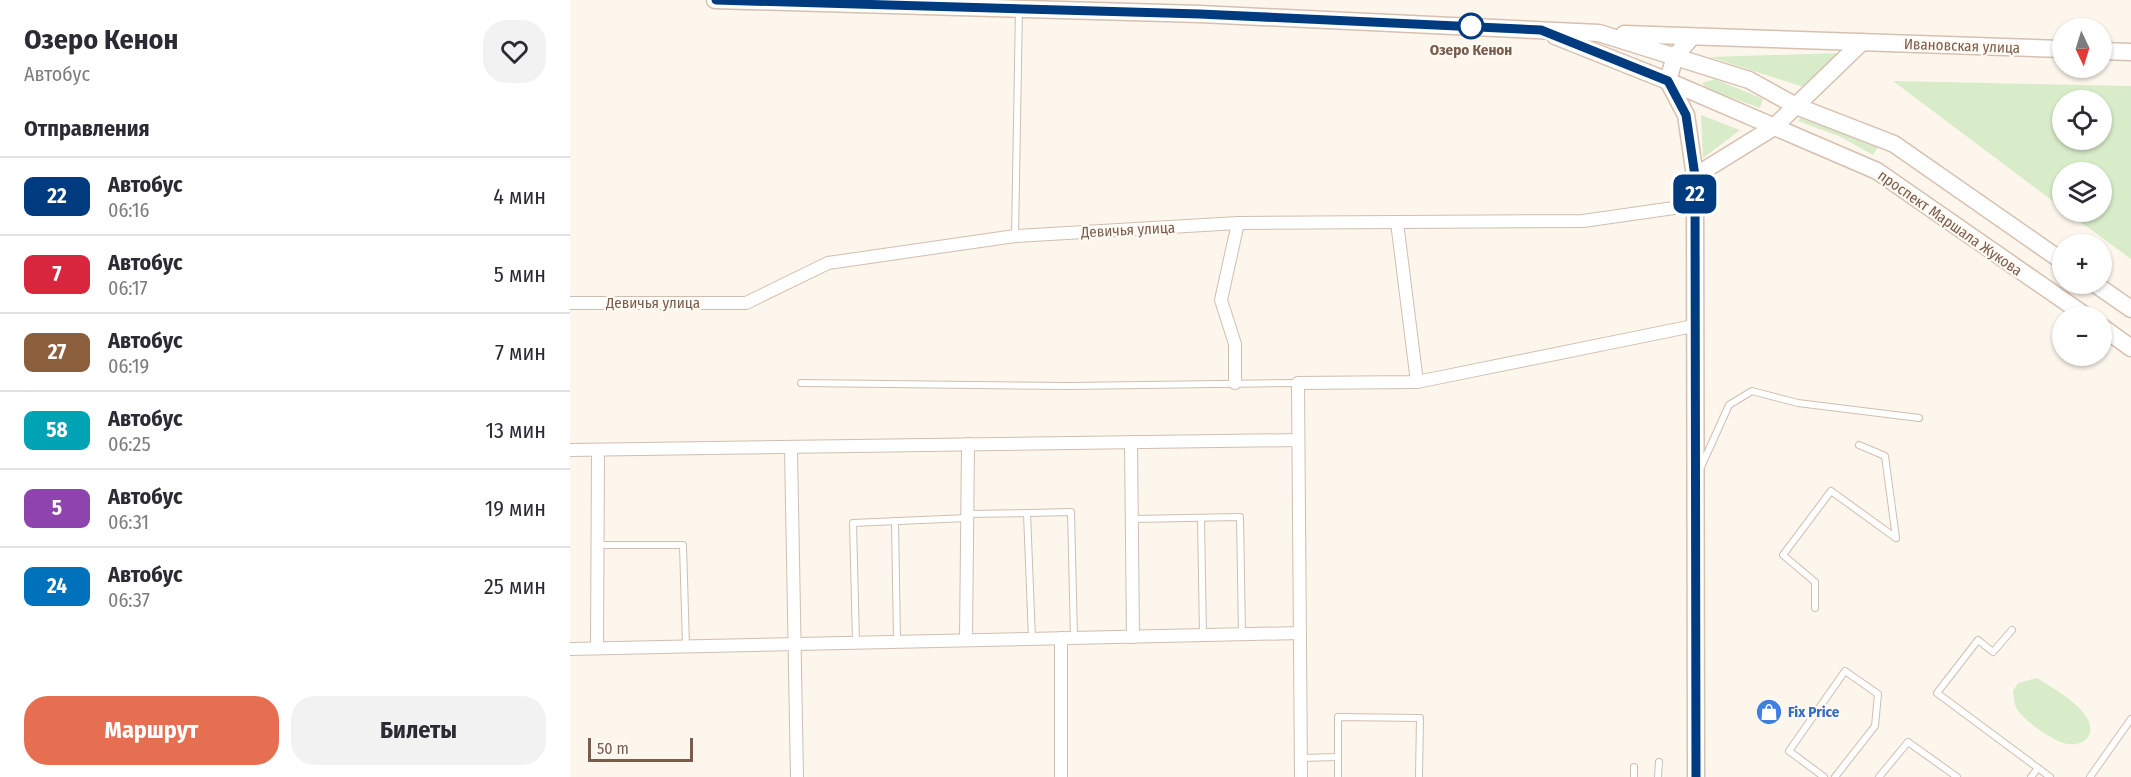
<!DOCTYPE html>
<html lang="ru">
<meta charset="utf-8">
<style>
:root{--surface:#fff;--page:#f2f2f3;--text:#2b2b33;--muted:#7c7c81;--line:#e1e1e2;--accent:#e76f51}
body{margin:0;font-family:"Fira Sans Condensed",sans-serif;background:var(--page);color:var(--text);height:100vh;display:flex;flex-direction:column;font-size:22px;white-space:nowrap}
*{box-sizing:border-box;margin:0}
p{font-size:20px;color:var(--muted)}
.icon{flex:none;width:33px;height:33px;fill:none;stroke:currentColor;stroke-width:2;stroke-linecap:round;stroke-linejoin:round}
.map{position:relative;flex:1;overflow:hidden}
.side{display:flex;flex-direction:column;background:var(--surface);width:570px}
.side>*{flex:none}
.badge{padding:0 12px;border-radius:9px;font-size:21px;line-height:39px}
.needle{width:39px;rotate:176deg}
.controls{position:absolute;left:1482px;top:18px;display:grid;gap:12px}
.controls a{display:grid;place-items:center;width:60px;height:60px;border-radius:50%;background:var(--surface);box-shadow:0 2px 4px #0004;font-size:30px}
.scale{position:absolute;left:18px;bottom:15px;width:105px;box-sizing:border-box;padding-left:6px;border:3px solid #7a5c4d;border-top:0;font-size:16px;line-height:21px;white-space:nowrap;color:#7a5c4d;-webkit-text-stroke:4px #fffaf3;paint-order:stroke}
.map>.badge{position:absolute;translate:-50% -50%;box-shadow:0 0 0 3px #fff}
h2{padding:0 24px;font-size:22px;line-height:54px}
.round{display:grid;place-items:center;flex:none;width:63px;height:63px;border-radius:24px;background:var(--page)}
.head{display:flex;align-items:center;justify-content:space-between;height:102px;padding:0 24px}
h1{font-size:28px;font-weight:700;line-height:45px}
.button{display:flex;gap:12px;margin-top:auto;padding:12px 24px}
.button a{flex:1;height:69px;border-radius:24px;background:var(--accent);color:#fff;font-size:24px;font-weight:700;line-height:69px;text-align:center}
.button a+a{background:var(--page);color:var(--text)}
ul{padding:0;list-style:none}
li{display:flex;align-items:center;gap:18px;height:78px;padding:0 24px;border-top:2px solid var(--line)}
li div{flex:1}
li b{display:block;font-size:22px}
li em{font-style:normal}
li .badge{min-width:66px;font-weight:700;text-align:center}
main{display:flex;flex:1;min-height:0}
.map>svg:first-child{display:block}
.grass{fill:#d8ecc9;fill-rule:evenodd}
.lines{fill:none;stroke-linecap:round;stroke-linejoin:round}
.lane-casing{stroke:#d1beb0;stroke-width:8}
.street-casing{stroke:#d1beb0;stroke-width:14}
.secondary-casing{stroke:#d6c0b0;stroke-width:19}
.lane{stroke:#fff;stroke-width:6}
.street{stroke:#fff;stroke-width:12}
.secondary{stroke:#fff;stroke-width:16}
.line-casing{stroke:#fff;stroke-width:14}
.line{stroke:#003b80;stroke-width:9}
.stop-dot{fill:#fff;stroke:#003b80;stroke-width:3}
.labels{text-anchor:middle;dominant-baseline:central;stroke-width:4.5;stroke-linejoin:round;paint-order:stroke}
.street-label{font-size:15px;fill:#7a5c4d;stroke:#fffaf3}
.stop-label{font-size:15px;font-weight:bold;fill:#7a5c4d;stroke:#fffaf3}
.shop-label{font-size:15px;font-weight:bold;fill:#366cbe;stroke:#fffaf3;text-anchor:start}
</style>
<main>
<section class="side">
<div class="head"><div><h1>Озеро Кенон</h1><p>Автобус</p></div><a class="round"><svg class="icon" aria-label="heart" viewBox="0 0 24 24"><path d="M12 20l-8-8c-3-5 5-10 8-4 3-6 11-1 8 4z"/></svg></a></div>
<h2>Отправления</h2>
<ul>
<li><span class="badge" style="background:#003b80;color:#fff">22</span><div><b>Автобус</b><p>06:16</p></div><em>4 мин</em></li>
<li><span class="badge" style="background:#d7263d;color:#fff">7</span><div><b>Автобус</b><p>06:17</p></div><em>5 мин</em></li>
<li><span class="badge" style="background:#8b5e3c;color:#fff">27</span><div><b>Автобус</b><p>06:19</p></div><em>7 мин</em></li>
<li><span class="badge" style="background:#00a3b4;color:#fff">58</span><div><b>Автобус</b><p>06:25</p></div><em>13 мин</em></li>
<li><span class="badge" style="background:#8e44ad;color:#fff">5</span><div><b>Автобус</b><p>06:31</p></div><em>19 мин</em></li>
<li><span class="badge" style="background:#0072bc;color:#fff">24</span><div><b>Автобус</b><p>06:37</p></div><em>25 мин</em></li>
</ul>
<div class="button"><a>Маршрут</a><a>Билеты</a></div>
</section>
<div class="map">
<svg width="1561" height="777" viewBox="0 0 1561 777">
<rect width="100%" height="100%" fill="#fdf6ec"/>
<!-- grass -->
<g class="grass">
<path d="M 1269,53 L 1243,90 L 1140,57 Z"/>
<path d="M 1145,79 L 1193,99 L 1190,108 L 1137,89 L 1132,83 Z"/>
<path d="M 1323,81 L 1561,86 L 1561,259 L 1497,212 L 1532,212 L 1532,172 L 1492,172 L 1492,208 ZM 1532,100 L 1532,140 L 1492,140 L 1492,100 Z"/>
<path d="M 1234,114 L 1273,129 L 1308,147 L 1303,155 L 1271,137 L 1228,121 Z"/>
<path d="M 1131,115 L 1170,130 L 1133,158 Z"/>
<path d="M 1467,678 C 1482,688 1532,714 1518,737 C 1513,744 1504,745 1497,744 C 1485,742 1453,720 1447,709 C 1444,704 1444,697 1443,691 L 1448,683 Z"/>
</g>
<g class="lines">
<!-- lane casing -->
<g class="lane-casing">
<g id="lane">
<path d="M 445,236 L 449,9"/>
<path d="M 231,383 L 499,386 L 728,383"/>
<path d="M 1289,445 L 1315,456 L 1326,538"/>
<path d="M 1131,467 L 1159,405 L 1182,391 L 1228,403 L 1349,418"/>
<path d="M 457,513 L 501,512 L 504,638"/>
<path d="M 398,514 L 457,513 L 462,639"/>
<path d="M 631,518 L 633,635"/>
<path d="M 563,519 L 670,517 L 672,634"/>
<path d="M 325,521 L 327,641"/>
<path d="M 28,545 L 113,545 L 116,646"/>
<path d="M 1245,608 L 1245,582 L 1213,555 L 1261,491 L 1326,538"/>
<path d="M 1442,630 L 1423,652 L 1408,640 L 1367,693 L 1480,777"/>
<path d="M 286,642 L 283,523 L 397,518"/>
<path d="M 731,758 L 768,757"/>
<path d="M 768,777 L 768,717 L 850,718 L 849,777"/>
<path d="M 1064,777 L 1064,767"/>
<path d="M 1088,777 L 1089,762"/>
<path d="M 1254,777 L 1219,751 L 1275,671 L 1308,694 L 1305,726 L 1265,777"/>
<path d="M 1309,777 L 1338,742 L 1387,777"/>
<path d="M 1461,777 L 1468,768"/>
<path d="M 1520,777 L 1561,719"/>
</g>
</g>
<!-- street casing -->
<g class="street-casing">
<g id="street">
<path d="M 827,222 L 847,382"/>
<path d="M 0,303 L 176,303 L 258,263 L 445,236 L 668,223 L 1013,221 L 1125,205"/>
<path d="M 665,383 L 665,344 L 651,300 L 668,223"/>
<path d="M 561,442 L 563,637"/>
<path d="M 221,449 L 227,777"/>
<path d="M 0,450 L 728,440"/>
<path d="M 491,638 L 491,777"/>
<path d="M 396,640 L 398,444"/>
<path d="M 27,648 L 28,450"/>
<path d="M 0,649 L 730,633"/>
<path d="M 731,777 L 728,383 L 847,382 L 1123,326"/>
</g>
</g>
<!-- secondary casing -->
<g class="secondary-casing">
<g id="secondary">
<path d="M 145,0 L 630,14 L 1029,33 L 1179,80 L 1226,106 L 1324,144 L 1492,261"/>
<path d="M 1054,34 L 1492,49"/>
<path d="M 985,36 L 1098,81 L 1307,171 L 1516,316"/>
<path d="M 1122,37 L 1105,56 L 1098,81 L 1116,115 L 1125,176 L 1126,777"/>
<path d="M 1532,51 L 1561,52"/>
<path d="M 1125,176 L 1204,127 L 1292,42"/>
<path d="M 1525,284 L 1561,309"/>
<path d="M 1532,327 L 1561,348"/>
</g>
</g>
<!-- lane -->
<use href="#lane" class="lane"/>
<!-- street -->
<use href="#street" class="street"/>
<!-- secondary -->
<use href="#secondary" class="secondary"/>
</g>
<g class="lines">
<!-- line casing -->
<g class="line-casing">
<path id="line" d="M 146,0 L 630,14 L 971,30 L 1098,81 L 1116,115 L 1125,176 L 1126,777"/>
</g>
<!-- line -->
<use href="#line" class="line"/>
</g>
<!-- icons -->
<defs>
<g id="shop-disc" transform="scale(1.35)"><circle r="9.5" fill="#3f7fe0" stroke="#fffaf3"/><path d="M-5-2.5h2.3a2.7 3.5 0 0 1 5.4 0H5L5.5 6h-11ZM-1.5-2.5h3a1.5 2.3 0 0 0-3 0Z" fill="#fff"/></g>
</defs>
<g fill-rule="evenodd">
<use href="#shop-disc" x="1199" y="712"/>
</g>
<!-- markers -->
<circle class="stop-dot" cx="901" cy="26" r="12"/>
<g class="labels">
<!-- street labels -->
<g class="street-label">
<text transform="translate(1392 46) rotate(2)">Ивановская улица</text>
<text transform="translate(1380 223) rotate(35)">проспект Маршала Жукова</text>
<text transform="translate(558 230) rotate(-3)">Девичья улица</text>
<text x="83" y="303">Девичья улица</text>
</g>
<!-- stop labels -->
<g class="stop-label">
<text x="901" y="50">Озеро Кенон</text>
</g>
<!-- shop labels -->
<g class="shop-label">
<text x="1218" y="712">Fix Price</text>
</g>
</g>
</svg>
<div class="controls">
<a><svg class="needle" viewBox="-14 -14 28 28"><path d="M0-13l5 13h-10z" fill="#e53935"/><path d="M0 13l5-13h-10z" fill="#7c7c81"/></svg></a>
<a><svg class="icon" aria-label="locate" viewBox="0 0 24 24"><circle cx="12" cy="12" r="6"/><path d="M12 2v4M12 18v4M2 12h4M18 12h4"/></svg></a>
<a><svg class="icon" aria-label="layers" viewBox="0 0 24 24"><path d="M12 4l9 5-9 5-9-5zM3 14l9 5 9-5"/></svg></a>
<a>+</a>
<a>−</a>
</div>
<div class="scale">50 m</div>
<b class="badge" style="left:1125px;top:194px;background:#003b80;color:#fff">22</b>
</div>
</main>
